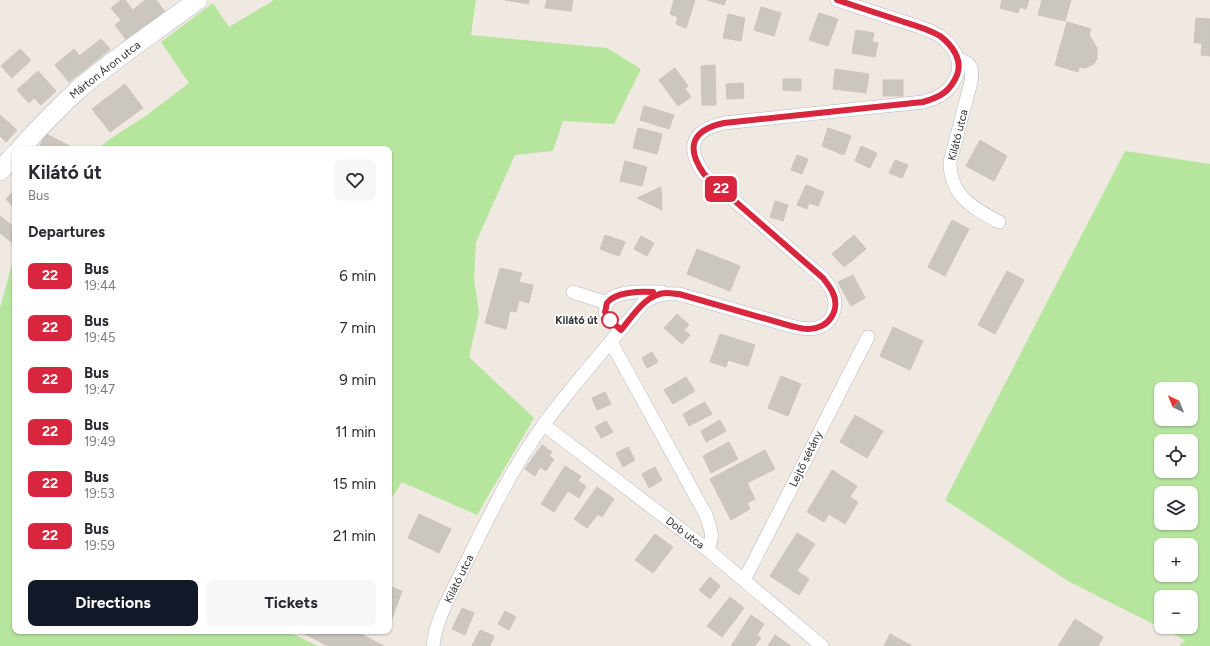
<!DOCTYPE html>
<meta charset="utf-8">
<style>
:root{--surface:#fff;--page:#f7f7f7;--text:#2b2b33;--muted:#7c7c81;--accent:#111827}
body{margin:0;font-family:Figtree,sans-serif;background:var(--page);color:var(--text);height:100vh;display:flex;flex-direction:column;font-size:15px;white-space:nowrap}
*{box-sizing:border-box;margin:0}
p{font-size:13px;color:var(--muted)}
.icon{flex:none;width:22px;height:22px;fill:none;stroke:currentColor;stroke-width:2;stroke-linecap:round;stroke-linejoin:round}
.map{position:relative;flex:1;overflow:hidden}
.side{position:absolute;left:12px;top:146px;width:380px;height:488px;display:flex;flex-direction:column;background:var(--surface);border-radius:8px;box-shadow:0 1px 3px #0004}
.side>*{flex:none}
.badge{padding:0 8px;border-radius:6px;font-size:14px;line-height:26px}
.needle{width:26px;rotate:317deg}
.buttons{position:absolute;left:1154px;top:382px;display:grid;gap:8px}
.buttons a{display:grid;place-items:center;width:44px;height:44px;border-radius:8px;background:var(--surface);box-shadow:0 1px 3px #0004;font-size:20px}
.map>.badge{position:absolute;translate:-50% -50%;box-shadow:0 0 0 2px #fff}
h2{padding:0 16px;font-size:15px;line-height:36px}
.round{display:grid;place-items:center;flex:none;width:42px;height:42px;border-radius:8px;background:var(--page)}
.headline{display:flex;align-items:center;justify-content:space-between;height:68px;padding:0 16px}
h1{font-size:19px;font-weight:700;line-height:30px}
.primary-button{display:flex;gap:8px;margin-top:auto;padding:8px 16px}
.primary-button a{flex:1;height:46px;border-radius:8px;background:var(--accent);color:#fff;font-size:16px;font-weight:700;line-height:46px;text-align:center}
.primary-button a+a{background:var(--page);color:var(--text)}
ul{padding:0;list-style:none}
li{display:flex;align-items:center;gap:12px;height:52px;padding:0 16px}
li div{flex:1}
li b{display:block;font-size:15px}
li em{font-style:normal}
li .badge{min-width:44px;font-weight:700;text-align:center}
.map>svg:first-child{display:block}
.green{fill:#b6e59e;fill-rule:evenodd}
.building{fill:#cbc7bf;stroke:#cbc5ba}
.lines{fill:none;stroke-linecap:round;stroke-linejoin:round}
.street-casing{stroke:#b4b7c1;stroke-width:14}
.secondary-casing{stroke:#b4b7c1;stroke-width:20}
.street{stroke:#fff;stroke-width:13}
.secondary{stroke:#fff;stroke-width:19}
.line-casing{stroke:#fff;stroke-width:9}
.line{stroke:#d7263d;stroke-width:6}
.stop-dot{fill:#fff;stroke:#d7263d;stroke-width:2}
.labels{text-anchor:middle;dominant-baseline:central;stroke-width:3;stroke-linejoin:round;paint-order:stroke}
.street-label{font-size:11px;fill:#2e2e2e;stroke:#fff}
.stop-label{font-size:11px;font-weight:bold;fill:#2e2e2e;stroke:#fff;text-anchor:end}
</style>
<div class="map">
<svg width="1210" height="646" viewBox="0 0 1210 646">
<rect width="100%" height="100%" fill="#efe9e1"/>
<!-- green -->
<g class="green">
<path d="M 274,0 L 476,0 L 471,35 L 607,48 L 641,69 L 614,124 L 563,121 L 553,151 L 515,155 L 476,242 L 474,279 L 479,313 L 469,357 L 534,418 L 477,515 L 402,482 L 389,502 L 389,149 L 98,149 L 110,139 L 147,115 L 189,83 L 161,42 L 213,3 L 229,27 Z"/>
<path d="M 1125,151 L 1210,164 L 1210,646 L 1179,646 L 1185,640 L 1068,581 L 945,500 ZM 1161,389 L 1191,389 L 1191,419 L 1161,419 ZM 1161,441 L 1191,441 L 1191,471 L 1161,471 ZM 1161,493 L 1191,493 L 1191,523 L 1161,523 ZM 1161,545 L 1191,545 L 1191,575 L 1161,575 ZM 1161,597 L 1191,597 L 1191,627 L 1161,627 Z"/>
<path d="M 15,253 L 15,631 L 286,631 L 318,646 L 0,646 L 0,308 Z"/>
</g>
<!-- building -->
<g class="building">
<path d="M 121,0 L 125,0 L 146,27 L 127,41 L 115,25 L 121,20 L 111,8 Z"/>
<path d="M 145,0 L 156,0 L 165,12 L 146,27 L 133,10 Z"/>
<path d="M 505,0 L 529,0 L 529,4 Z"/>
<path d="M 547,0 L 573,0 L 571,11 L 545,8 Z"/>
<path d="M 674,0 L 695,0 L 686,28 L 676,24 L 678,17 L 670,14 Z"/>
<path d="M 707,0 L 726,0 L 724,5 Z"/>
<path d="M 1002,0 L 1029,0 L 1026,9 L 1020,7 L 1018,13 L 1000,8 Z"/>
<path d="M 1042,0 L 1071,0 L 1065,21 L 1038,15 Z"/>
<path d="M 761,7 L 781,13 L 774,36 L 754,30 Z"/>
<path d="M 819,13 L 838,19 L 828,46 L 809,40 Z"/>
<path d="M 728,14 L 745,18 L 741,41 L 723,38 Z"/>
<path d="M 1196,18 L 1210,19 L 1210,56 L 1201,55 L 1202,43 L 1194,43 Z"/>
<path d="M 1067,22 L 1091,29 L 1089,35 L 1097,48 L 1097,58 L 1094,64 L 1085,68 L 1079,67 L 1078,72 L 1055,65 Z"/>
<path d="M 856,30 L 874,33 L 872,42 L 878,43 L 875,57 L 852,53 Z"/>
<path d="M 101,39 L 110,49 L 88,67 L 79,56 Z"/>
<path d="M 20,49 L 31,60 L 12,78 L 1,66 Z"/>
<path d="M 74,49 L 88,67 L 69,82 L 55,65 Z"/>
<path d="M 715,65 L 716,105 L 702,105 L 701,66 Z"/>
<path d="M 675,68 L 688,86 L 685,89 L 691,97 L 678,106 L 659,80 Z"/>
<path d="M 835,69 L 869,74 L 866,93 L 833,89 Z"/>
<path d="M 38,71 L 56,91 L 41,105 L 34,98 L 29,103 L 17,90 Z"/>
<path d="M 783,79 L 801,79 L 801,91 L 783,90 Z"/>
<rect x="883" y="80" width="20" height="16"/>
<path d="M 743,83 L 744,98 L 727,99 L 726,84 Z"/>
<path d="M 125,84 L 143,108 L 110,132 L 92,109 Z"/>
<path d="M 644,106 L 674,115 L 669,129 L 640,120 Z"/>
<path d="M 0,115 L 17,130 L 6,142 L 0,136 Z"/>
<path d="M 638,128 L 662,134 L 657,154 L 633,148 Z"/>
<path d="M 828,128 L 851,136 L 844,155 L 822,146 Z"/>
<path d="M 46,134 L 76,149 L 38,149 Z"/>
<path d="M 980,140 L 1007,156 L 994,181 L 966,166 Z"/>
<path d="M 861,146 L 877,153 L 870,168 L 855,161 Z"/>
<path d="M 797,155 L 808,159 L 802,174 L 791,170 Z"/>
<path d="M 895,160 L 908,165 L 902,178 L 889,173 Z"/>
<path d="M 625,161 L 647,167 L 642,186 L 620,181 Z"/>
<path d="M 806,185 L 824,192 L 818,206 L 809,203 L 807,209 L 797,205 Z"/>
<path d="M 661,187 L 662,210 L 637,198 Z"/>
<path d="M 15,190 L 15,209 L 6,199 Z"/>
<path d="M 775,201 L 788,205 L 783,221 L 770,217 Z"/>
<path d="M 0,216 L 15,228 L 15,245 L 0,233 Z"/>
<path d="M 952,220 L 969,229 L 945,276 L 928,267 Z"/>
<path d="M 605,235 L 625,242 L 619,256 L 600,249 Z"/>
<path d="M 854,235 L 866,249 L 844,267 L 832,254 Z"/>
<path d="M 641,236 L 654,243 L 647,256 L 634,249 Z"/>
<path d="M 697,249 L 740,266 L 730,291 L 687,274 Z"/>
<path d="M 500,268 L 522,273 L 519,282 L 533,285 L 529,303 L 519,300 L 516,312 L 510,311 L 506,329 L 485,323 Z"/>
<path d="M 1007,271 L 1024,280 L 995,334 L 978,325 Z"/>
<path d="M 853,275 L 865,298 L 851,306 L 838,282 Z"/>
<path d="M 677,314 L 689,325 L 684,330 L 690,335 L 682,344 L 664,328 Z"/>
<path d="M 893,327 L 923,341 L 910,370 L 880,356 Z"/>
<path d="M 720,334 L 755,345 L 748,366 L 728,360 L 726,367 L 710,362 Z"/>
<path d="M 652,352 L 658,362 L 647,368 L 642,358 Z"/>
<path d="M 781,376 L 801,384 L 788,416 L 768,408 Z"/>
<path d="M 686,377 L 695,391 L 673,404 L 664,390 Z"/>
<path d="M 605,392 L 611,404 L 597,410 L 592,398 Z"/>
<path d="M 705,402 L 712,414 L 689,426 L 683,414 Z"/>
<path d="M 855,415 L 883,431 L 867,458 L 840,442 Z"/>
<path d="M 720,420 L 726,431 L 706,442 L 701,431 Z"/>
<path d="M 606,421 L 613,432 L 601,438 L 595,427 Z"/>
<path d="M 729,442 L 738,459 L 711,473 L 703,456 Z"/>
<path d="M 542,445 L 552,452 L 549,456 L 554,459 L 546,471 L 540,467 L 535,476 L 525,469 Z"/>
<path d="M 628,447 L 635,460 L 623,467 L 616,453 Z"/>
<path d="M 765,450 L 775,469 L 747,483 L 755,499 L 747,503 L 750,509 L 731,520 L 710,479 Z"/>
<path d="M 565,466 L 581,476 L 578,481 L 586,486 L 579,498 L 568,491 L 554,512 L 541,504 Z"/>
<path d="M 655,467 L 662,480 L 649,488 L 642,474 Z"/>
<path d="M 832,470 L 857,486 L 850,497 L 858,502 L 845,524 L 829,514 L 824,522 L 807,512 Z"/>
<path d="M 597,487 L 614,499 L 602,517 L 598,514 L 587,528 L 574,519 Z"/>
<path d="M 419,514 L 451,529 L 439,553 L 408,538 Z"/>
<path d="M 797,533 L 815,544 L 797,571 L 809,579 L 799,595 L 770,576 Z"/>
<path d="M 655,534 L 673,547 L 653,573 L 635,560 Z"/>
<path d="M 710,577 L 720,586 L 710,599 L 699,590 Z"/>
<path d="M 389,586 L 402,591 L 391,621 L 389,620 Z"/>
<path d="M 730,597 L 744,608 L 722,637 L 707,626 Z"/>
<path d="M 462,608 L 474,613 L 465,635 L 452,629 Z"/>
<path d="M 505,611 L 516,617 L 509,630 L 498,624 Z"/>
<path d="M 751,615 L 764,624 L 757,635 L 761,638 L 755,646 L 731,646 Z"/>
<path d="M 1075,619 L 1103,637 L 1098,646 L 1058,646 Z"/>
<path d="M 480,630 L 494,636 L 490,646 L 472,646 Z"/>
<path d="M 299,631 L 355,631 L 384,646 L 328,646 Z"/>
<path d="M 890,634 L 912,646 L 884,646 Z"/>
<path d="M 775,635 L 791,646 L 768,646 Z"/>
</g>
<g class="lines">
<!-- street casing -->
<g class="street-casing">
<g id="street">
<path d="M 958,58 C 972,65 973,66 971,82 L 950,162 C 950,196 973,208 999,222"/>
<path d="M 573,292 L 607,303"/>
<path d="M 621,330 L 610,321 L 605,312 C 606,310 606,305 607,303 C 615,289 648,292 662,292"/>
<path d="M 611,342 L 706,515 C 711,530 714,535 708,550"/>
<path d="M 544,425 L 708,550 L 822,646"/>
<path d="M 744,580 C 786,500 826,418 868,337"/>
<path d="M 433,646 C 436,618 452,592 464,567 C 488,518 512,468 544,424 C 575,382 611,342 644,302 C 658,294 664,293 679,294 L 791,326 C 800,328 808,330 816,328 C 833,324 839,306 832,291 C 830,287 826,282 823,278 L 704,174 C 685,147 692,130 724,123 L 923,102 C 940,97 950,92 957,75 C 963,60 952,45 940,36 C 929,29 914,25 901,21 C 879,14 858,7 837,0"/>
</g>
</g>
<!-- secondary casing -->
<g class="secondary-casing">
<g id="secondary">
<path d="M 20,149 C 39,128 59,107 80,88 C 117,56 159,29 198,0"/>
<path d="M 0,171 L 15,154"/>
</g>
</g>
<!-- street -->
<use href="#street" class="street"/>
<!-- secondary -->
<use href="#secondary" class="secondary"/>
</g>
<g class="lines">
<!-- line casing -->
<g class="line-casing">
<path id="line" d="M 653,292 C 641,291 614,292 607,303 C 606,305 606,310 605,312 L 610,320 L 621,330 C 633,316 646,293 667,293 C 671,293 675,294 679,294 L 791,326 C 796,327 802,329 807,329 C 828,330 842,310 832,291 C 830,287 826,282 823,278 L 704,174 C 685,147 692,130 724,123 L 923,102 C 940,97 950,92 957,75 C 963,60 952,45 940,36 C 929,29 914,25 901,21 C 879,14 858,7 837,0"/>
</g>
<!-- line -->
<use href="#line" class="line"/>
</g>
<!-- markers -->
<circle class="stop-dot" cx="610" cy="320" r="8"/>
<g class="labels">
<!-- street labels -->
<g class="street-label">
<text transform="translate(105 70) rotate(-38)">Márton Áron utca</text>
<text transform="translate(958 135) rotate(-76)">Kilátó utca</text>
<text transform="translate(806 459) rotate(-64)">Lejtő sétány</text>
<text transform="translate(685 533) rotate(37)">Dob utca</text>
<text transform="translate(459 579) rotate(-64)">Kilátó utca</text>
</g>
<!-- stop labels -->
<g class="stop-label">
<text x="598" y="320">Kilátó út</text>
</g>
</g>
</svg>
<div class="buttons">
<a><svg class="needle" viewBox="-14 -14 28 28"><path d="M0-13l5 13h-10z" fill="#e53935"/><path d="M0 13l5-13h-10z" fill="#7c7c81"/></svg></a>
<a><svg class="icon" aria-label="locate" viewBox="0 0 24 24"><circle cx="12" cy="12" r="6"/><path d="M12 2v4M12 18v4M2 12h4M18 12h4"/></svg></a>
<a><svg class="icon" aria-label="layers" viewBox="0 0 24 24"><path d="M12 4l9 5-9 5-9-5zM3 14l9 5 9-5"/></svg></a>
<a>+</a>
<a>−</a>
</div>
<b class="badge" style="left:721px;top:189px;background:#d7263d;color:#fff">22</b>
<section class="side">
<div class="headline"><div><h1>Kilátó út</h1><p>Bus</p></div><a class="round"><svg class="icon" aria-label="heart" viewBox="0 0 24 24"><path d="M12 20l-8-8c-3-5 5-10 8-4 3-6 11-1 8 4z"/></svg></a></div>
<h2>Departures</h2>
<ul>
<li><span class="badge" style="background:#d7263d;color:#fff">22</span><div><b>Bus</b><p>19:44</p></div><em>6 min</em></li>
<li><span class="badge" style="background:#d7263d;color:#fff">22</span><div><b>Bus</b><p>19:45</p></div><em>7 min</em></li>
<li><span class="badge" style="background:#d7263d;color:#fff">22</span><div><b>Bus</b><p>19:47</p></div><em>9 min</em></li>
<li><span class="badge" style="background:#d7263d;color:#fff">22</span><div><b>Bus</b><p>19:49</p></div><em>11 min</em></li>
<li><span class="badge" style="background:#d7263d;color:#fff">22</span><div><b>Bus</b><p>19:53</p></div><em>15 min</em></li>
<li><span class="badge" style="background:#d7263d;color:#fff">22</span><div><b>Bus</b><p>19:59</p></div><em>21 min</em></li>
</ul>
<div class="primary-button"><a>Directions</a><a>Tickets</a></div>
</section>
</div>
